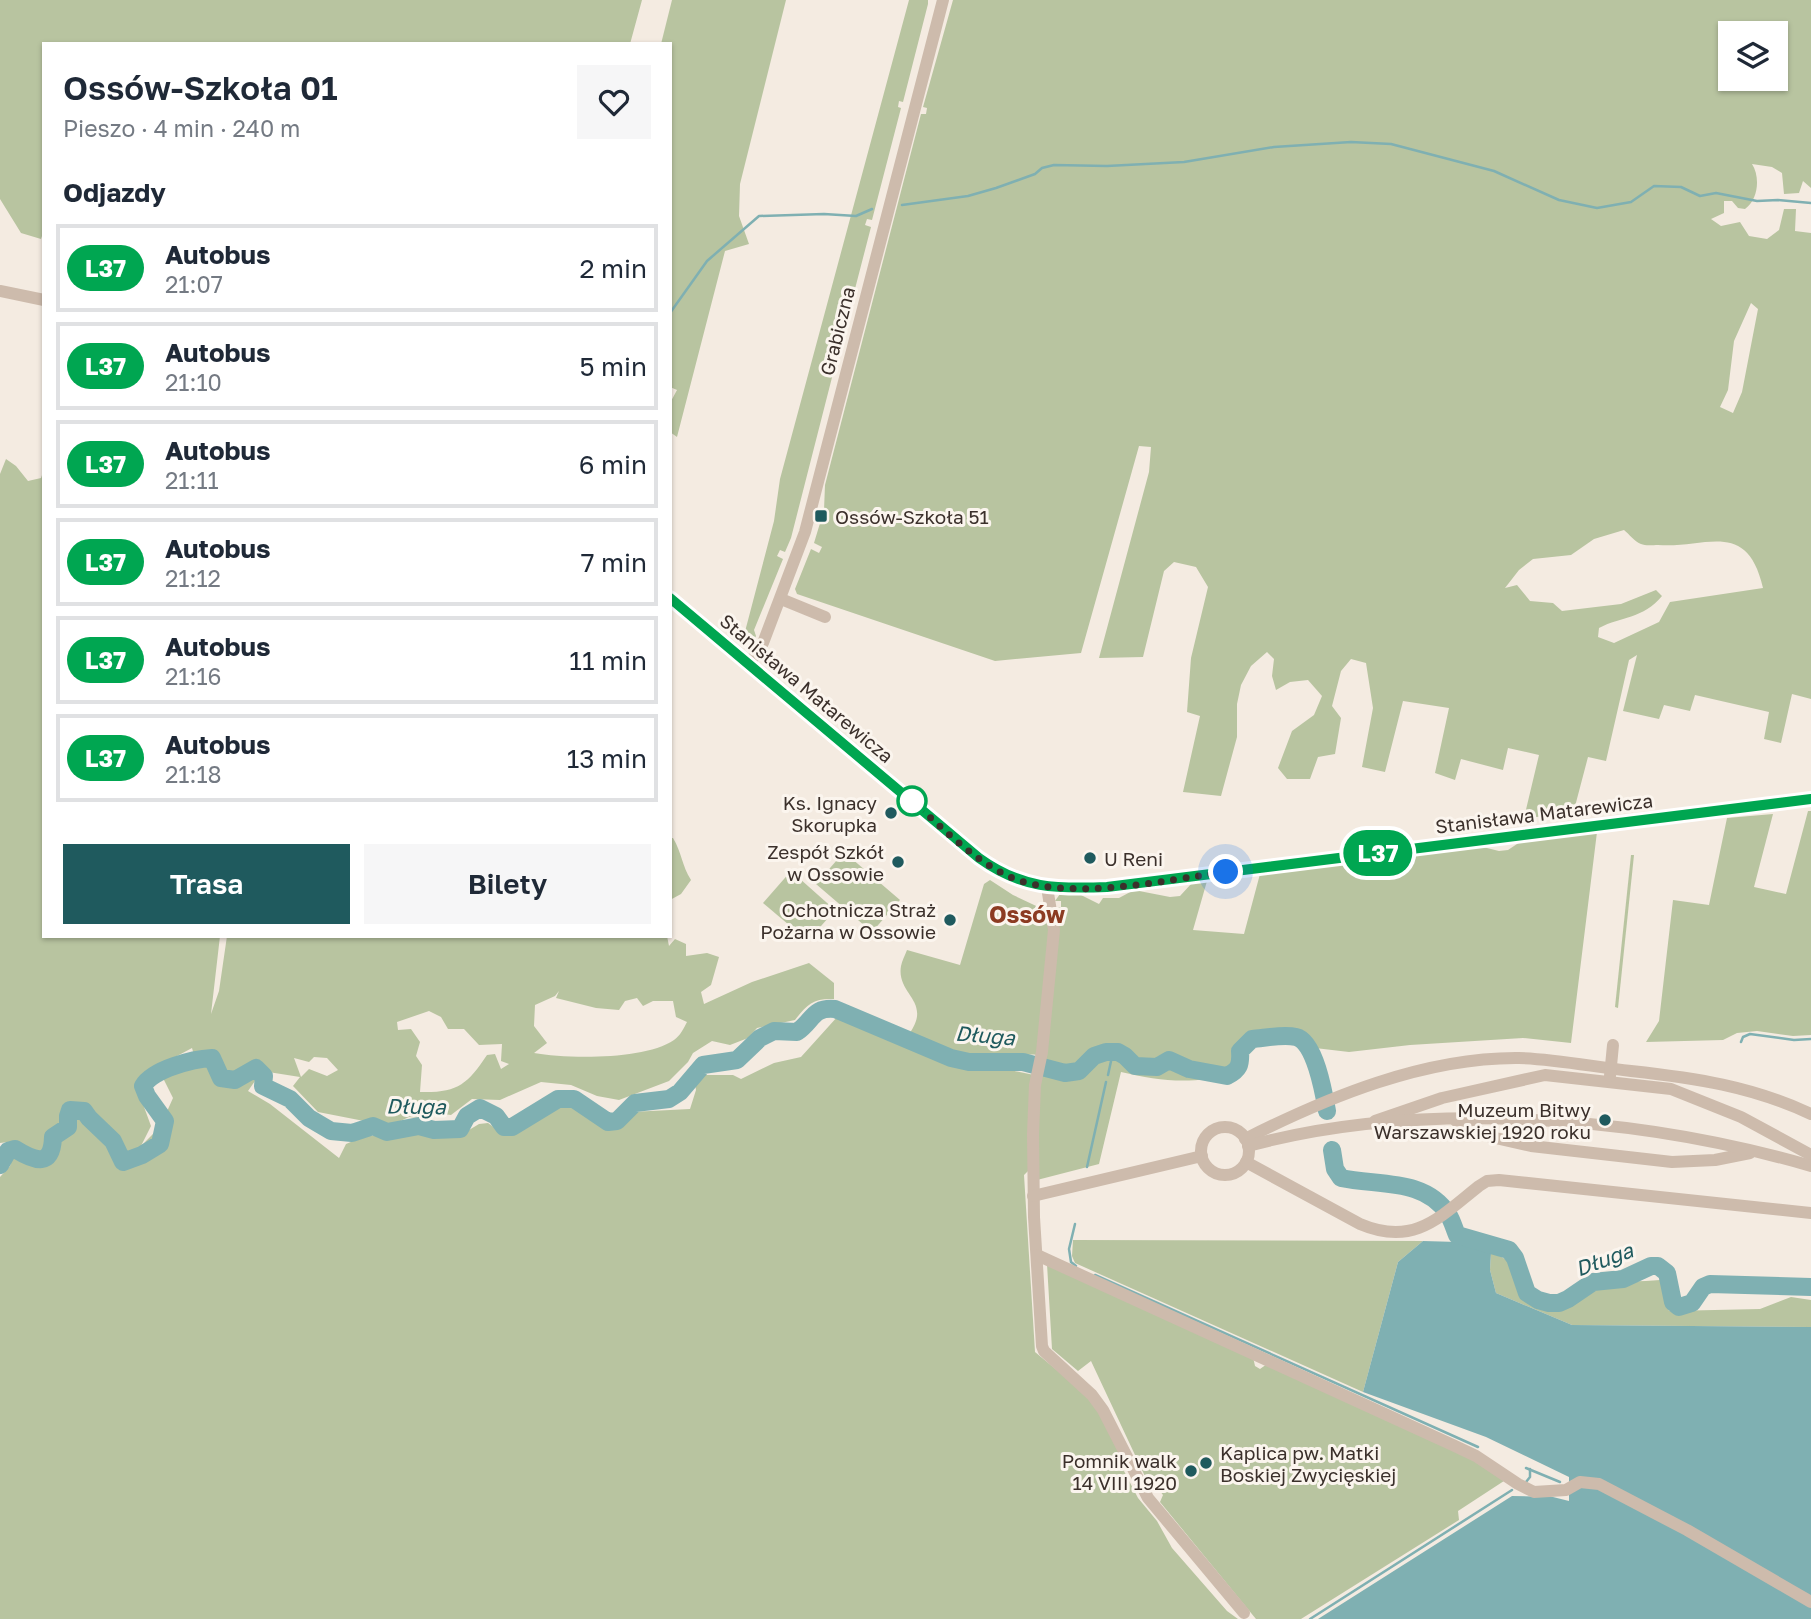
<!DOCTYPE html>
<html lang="pl">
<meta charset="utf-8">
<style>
:root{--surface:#fff;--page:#f6f6f7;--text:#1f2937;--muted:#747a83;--line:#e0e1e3;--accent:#1f5a5e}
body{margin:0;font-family:"Golos Text",sans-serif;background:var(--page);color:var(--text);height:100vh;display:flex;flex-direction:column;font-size:26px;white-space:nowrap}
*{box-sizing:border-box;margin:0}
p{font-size:23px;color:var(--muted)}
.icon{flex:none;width:38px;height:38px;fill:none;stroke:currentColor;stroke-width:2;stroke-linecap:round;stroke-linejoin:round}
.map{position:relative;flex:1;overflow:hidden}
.drawer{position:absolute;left:42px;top:42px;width:630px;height:896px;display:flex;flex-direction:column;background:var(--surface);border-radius:0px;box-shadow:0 2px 5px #0004}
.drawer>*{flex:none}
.badge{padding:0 14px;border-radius:23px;font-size:24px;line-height:46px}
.fabs{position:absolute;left:1718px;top:21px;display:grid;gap:14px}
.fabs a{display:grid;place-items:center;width:70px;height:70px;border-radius:0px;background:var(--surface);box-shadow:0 2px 5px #0004;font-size:35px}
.you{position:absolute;width:35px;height:35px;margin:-18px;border:5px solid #fff;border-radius:50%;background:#1a73e8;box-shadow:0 0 0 10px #1a73e833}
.map>.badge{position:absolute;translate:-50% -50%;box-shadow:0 0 0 4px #fff}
h2{padding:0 21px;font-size:26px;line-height:63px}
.round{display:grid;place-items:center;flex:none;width:74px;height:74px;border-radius:0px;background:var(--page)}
.headline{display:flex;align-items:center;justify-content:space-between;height:119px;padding:0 21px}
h1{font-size:33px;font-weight:600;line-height:52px}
.primary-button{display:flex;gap:14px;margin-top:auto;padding:14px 21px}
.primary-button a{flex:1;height:80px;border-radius:0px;background:var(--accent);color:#fff;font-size:28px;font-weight:600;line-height:80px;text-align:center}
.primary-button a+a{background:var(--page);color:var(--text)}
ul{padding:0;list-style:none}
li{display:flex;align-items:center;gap:21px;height:88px;margin:0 14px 10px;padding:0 7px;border:4px solid var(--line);border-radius:0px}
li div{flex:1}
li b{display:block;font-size:26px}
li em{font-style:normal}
li .badge{min-width:77px;font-weight:700;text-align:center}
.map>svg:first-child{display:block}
.green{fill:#b8c4a0;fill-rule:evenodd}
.water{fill:#7fb0b2}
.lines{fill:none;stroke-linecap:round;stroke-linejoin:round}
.stream{stroke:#7fb0b2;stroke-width:2.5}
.river{stroke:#7fb0b2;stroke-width:18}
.minor{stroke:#cdbbac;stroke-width:12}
.minor-bridge{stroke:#cdbbac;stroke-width:12}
.line-casing{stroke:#fff;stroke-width:16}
.line{stroke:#00a651;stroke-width:10}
.walk{stroke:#3b302b;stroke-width:7;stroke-dasharray:0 12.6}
.poi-dot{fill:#1f5a5e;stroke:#fbf5ee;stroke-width:2.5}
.stop-dot{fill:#fff;stroke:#00a651;stroke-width:3.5}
.labels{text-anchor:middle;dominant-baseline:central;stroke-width:6;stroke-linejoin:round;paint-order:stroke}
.street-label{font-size:19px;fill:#3b302b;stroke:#fbf5ee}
.poi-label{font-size:19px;fill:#3b302b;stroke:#fbf5ee;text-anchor:end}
.water-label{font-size:21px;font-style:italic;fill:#1f5a5e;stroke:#fbf5ee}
.quarter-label{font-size:23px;font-weight:bold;fill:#8c3b22;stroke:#fbf5ee}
</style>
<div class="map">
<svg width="1811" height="1619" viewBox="0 0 1811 1619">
<rect width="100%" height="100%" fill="#f4ebe1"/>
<!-- green -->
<g class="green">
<path d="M 0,0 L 642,0 L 630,44 L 44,44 L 44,230 L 41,239 L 21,233 L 0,199 Z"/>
<path d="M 672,0 L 786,0 L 740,184 L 739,216 L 749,244 L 725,251 L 677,437 L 670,432 L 670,403 L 677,390 L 670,387 L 670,44 L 661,44 Z"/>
<path d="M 909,0 L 928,0 L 928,4 L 903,102 L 899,101 L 898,107 L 901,108 L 872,220 L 867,219 L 865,225 L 871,227 L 841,343 L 836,342 L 835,348 L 839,350 L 791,538 L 785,552 L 780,550 L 777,556 L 783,559 L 754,630 L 756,636 L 752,644 L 747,647 L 742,643 L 774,521 L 780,479 Z"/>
<path d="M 953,0 L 1811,0 L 1811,188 L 1803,181 L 1799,193 L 1784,194 L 1782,173 L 1772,167 L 1752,164 C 1760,176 1759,199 1745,209 L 1738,208 L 1732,201 L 1724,201 L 1724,213 L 1711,219 L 1721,226 L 1740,222 L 1749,236 L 1767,239 L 1779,230 L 1784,209 L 1796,209 L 1795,231 L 1811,233 L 1811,699 L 1792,694 L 1781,743 L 1764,739 L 1769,712 L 1695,695 L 1690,711 L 1664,705 L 1659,719 L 1623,711 L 1637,655 L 1629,660 L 1606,761 L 1588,757 L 1573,814 L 1524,818 L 1539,755 L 1508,748 L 1503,770 L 1461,759 L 1455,780 L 1435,773 L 1449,708 L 1403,701 L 1385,772 L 1362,767 L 1373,708 L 1366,663 L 1351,659 L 1341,671 L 1332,706 L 1341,718 L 1335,754 L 1318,757 L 1310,779 L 1287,779 L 1278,768 L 1292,731 L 1314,715 L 1322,696 L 1308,680 L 1290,682 L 1276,690 L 1272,676 L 1274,659 L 1267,652 L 1251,666 L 1241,685 L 1237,704 L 1237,737 L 1221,796 L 1183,792 L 1200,716 L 1187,712 L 1191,658 L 1208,587 L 1196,567 L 1174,562 L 1164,571 L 1143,657 L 1099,658 L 1149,472 L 1151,447 L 1139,446 L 1081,653 L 995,661 L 797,594 L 795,589 L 811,549 L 819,553 L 822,547 L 814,543 L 824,510 L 825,485 L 921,114 L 926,114 L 927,108 L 923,107 ZM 1731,33 L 1776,33 L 1776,79 L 1731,79 ZM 1751,303 L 1758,309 L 1742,392 L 1733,413 L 1720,407 L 1728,390 L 1734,341 ZM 1624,530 C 1629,534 1635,542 1641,544 C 1645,546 1653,545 1658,545 C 1705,549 1747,518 1763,588 L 1670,602 L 1659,622 L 1614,643 L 1598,637 L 1599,628 C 1622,616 1643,619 1662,596 L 1656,590 L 1621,604 L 1562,611 L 1553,603 L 1530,601 L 1517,585 L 1505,588 L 1519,570 L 1533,559 L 1571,555 L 1594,539 Z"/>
<path d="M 6,459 L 16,466 L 28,481 L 41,478 L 44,469 L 44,936 L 220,936 L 211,1014 L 219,991 L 227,936 L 667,936 L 669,946 L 675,939 L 686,944 L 686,956 L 707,953 L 719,957 L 711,985 L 701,992 L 704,1004 L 752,982 L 809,963 L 834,983 L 834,999 C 814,998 807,1004 795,1020 L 757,1028 L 748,1038 L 730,1045 L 712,1041 L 693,1053 L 688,1062 L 669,1081 L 619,1100 L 597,1096 L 571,1085 L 541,1082 L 500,1100 L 472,1099 L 451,1115 L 435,1113 L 421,1118 L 409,1117 L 392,1125 L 364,1121 L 318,1112 L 293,1086 L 300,1077 L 262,1071 L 248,1091 L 270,1104 L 339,1158 L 346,1144 L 365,1136 L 464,1133 L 479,1124 L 488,1123 L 499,1131 C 504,1131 511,1131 516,1129 C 532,1123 547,1104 565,1105 C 594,1105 599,1148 631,1112 L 690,1109 L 696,1090 L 695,1084 L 705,1075 L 733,1075 L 741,1079 L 774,1063 L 801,1057 L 838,1016 L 974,1070 L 1005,1069 L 1034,1075 L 1029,1170 L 1024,1175 L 1035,1352 L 1088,1396 L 1100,1413 L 1125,1462 L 1124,1471 L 1138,1498 L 1157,1521 L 1172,1548 L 1227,1611 L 1238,1619 L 0,1619 L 0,1177 L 10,1166 L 16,1141 L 0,1143 L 0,474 ZM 559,991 L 556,998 L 596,1008 L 619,1010 L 625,1001 L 637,998 L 643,1006 L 653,1001 L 673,1001 L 676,1017 L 687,1022 C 684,1028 680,1036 674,1040 C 645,1060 568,1059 534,1053 L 547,1043 L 534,1026 L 535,1005 L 555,996 ZM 429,1011 L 441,1017 L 448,1029 L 464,1029 L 479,1045 L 502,1044 L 501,1061 L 509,1064 L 501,1069 L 495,1054 L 487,1055 C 467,1085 457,1093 420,1092 L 422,1065 L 416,1056 L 420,1042 L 411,1029 L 398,1030 L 397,1022 ZM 192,1048 L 194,1055 L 176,1065 L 162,1076 L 173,1098 L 160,1127 L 141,1146 L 151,1126 L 140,1096 L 140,1082 L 149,1071 ZM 314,1057 L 327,1058 L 338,1070 L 327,1076 L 309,1069 L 301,1077 L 294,1058 L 309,1062 Z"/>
<path d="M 1808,811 L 1811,811 L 1811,1035 L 1793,1036 L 1757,1031 L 1737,1033 L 1723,1040 L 1646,1042 L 1659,1021 L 1673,900 L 1709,905 L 1727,818 L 1773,814 L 1754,887 L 1786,894 Z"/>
<path d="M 1597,832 L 1571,1043 L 1523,1038 L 1410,1045 L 1349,1052 L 1315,1048 C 1312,1044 1310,1038 1306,1035 C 1294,1027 1250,1029 1240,1041 C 1232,1051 1241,1069 1224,1071 C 1206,1072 1190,1059 1173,1056 C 1162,1054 1153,1064 1142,1063 C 1134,1061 1132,1054 1125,1050 C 1105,1039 1088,1055 1074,1067 L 1051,1066 L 1043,1062 L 1055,908 L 1061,907 L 1061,901 L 1055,901 L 1060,894 L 1079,894 L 1099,904 L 1103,898 L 1119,898 L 1134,890 L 1170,897 L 1180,896 L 1191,884 L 1207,881 L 1193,930 L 1244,934 L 1260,874 L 1479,846 L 1499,851 L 1508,850 L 1520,842 Z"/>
<path d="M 670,838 L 673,838 C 682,853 682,866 691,880 L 681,894 L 670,900 Z"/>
<path d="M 844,852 L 900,900 L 872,932 L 816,884 Z"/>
<path d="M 1631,855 L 1634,855 L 1618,1008 L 1615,1007 Z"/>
<path d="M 791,871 L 835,910 L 808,941 L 763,903 Z"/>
<path d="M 990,880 L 1013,895 L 1049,912 L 1051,923 L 1037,1055 C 1022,1053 1009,1059 994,1060 C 965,1063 934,1045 909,1034 C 933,1001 896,995 901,966 C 902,961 905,955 907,950 L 960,965 L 984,884 Z"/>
<path d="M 1111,1055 C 1125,1058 1131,1071 1146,1072 C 1157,1072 1164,1066 1173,1066 L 1207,1079 C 1177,1083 1151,1079 1121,1072 L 1099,1164 L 1037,1180 L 1039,1075 L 1079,1075 L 1102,1058 Z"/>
<path d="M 1073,1240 L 1423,1241 L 1398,1262 L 1363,1392 L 1075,1263 L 1072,1256 Z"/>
<path d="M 1491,1253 C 1524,1262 1508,1281 1528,1300 C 1532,1304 1538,1305 1543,1307 C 1568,1317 1579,1291 1601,1285 C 1619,1280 1642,1282 1660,1280 C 1667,1290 1665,1300 1669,1311 L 1760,1309 L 1791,1297 L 1811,1300 L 1811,1327 L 1572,1325 L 1496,1293 L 1490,1270 Z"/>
<path d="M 1047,1264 L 1253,1357 L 1255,1366 L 1260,1369 L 1267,1364 L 1452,1449 L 1507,1479 L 1458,1511 L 1459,1520 L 1301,1619 L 1256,1619 L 1160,1502 L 1163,1495 L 1157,1487 L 1150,1487 L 1091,1361 L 1078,1371 L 1052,1349 Z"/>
</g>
<!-- water -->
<path class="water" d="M 1423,1241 L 1458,1242 L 1491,1253 L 1490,1270 L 1496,1293 L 1572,1325 L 1811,1327 L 1811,1619 L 1318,1619 L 1512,1496 L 1553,1497 L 1569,1501 L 1569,1477 L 1486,1437 L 1363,1392 L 1398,1262 Z"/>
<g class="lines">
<!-- stream -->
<g class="stream">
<path d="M 902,205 L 968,196 L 996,188 L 1035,174 L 1042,168 L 1054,165 L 1107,166 L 1184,162 L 1274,147 L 1351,142 L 1391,144 L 1494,171 L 1559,200 L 1597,208 L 1631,202 L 1654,186 L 1681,187 L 1700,196 L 1716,193 L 1757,201 L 1778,200 L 1811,203"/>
<path d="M 670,313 L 707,261 L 759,216 L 824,214 L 856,216 L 872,209"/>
<path d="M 1741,1042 L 1743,1037 L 1750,1034 L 1794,1040 L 1811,1039"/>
<path d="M 1108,1075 L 1113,1052"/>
<path d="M 1087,1167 L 1106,1082"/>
<path d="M 1075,1224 L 1069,1249 L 1071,1262 L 1076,1266"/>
<path d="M 1095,1275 L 1478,1447"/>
<path d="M 1526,1468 L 1560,1482"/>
<path d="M 1526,1482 L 1530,1477 L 1530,1469"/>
<path d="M 1310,1619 L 1512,1490"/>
</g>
<!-- river -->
<g class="river">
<path d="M 1332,1150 L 1335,1169 L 1341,1178 C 1378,1186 1425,1178 1448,1214 C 1452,1220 1454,1228 1457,1235 L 1509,1250 L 1515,1258 L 1527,1293 L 1538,1300 L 1549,1303 L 1559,1303 L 1568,1299 L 1593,1282 L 1623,1279 L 1651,1266 L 1658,1266 L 1667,1273 L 1673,1302 L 1679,1307 L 1692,1303 L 1703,1287 L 1710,1284 L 1811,1287"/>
<path d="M 0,1165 L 8,1151 L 15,1149 C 36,1162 52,1167 53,1137 L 68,1127 L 68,1116 L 70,1110 L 84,1111 L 89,1118 L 113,1141 L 123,1162 L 142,1155 L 160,1144 L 165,1121 L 147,1096 L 143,1086 C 153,1069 193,1059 212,1058 L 221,1078 L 235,1080 L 256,1068 L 264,1076 L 263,1086 L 290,1099 L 309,1118 L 331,1131 L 352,1133 L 373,1126 L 387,1132 L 419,1126 L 434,1130 L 460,1129 L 467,1116 L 480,1108 L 496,1116 L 504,1127 L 512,1127 L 558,1099 L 574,1099 L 608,1122 L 617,1121 L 635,1103 L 669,1099 L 680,1092 L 703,1065 L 737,1060 L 760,1038 L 774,1031 L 797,1032 C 814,1020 812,1007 835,1009 L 951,1058 L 969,1062 L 1023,1062 L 1065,1073 L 1079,1071 L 1094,1056 L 1106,1052 L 1118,1052 L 1125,1056 L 1135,1066 L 1157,1067 L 1169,1060 L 1189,1069 L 1227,1076 C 1239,1070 1241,1065 1240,1051 L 1252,1039 C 1265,1038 1283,1034 1296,1037 C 1315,1041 1324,1094 1327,1111"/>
</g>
<!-- minor -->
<g class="minor">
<path d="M 0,291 L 44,300"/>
<path d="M 670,599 L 979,858 C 1022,889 1056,889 1107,887 L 1811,799"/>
<path d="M 781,599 L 825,617"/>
<path d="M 749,664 L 763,643 L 805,532 L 943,0"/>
<path d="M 1047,887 L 1054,930 L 1042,1052 L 1035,1085 L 1033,1134 L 1034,1217 L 1042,1346 L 1044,1351 L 1092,1395 L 1103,1410 L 1148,1498 L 1244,1613"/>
<path d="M 1375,1121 L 1442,1098 L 1545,1075 L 1671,1089 L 1741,1117 L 1811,1155"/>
<path d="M 1456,1121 L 1491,1137 L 1531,1146 L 1672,1162 L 1715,1160 L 1750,1153"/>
<circle cx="1225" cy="1151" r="24"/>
<path d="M 1245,1139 C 1328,1097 1425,1057 1519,1058 C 1556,1059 1594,1067 1631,1071 C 1695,1078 1751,1086 1811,1114"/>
<path d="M 1248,1146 C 1422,1099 1639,1116 1811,1166"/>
<path d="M 1246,1162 L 1360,1224 C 1414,1247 1440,1217 1479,1186 L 1487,1181 L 1499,1180 L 1811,1213"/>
<path d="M 1033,1196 L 1202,1156"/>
<path d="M 1037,1255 L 1455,1446 L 1476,1456 L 1518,1484 L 1534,1492 L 1566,1490 L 1580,1482 L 1599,1484 L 1687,1530 L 1811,1602"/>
</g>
<!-- minor-bridge -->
<path class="minor-bridge" d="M 1610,1076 L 1613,1045"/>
</g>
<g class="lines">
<!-- line casing -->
<g class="line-casing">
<path id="line" d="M 670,598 L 979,858 C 1022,889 1056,889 1107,887 L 1811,799"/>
</g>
<!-- line -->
<use href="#line" class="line"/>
<!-- walk -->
<path class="walk" d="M 912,801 C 939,825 972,858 1004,874 C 1062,904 1163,880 1226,872"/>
</g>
<!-- markers -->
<g class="poi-dot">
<rect x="814" y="509" width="14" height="14" rx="3.5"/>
<circle cx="891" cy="813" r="7"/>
<circle cx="1090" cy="858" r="7"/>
<circle cx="898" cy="862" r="7"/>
<circle cx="950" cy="920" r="7"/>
<circle cx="1605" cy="1120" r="7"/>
<circle cx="1206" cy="1463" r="7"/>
<circle cx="1191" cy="1471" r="7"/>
</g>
<circle class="stop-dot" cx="912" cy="801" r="14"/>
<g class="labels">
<!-- street labels -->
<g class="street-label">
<text transform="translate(837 331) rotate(-76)">Grabiczna</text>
<text transform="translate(807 688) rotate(40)">Stanisława Matarewicza</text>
<text transform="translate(1544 813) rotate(-7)">Stanisława Matarewicza</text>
</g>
<!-- poi labels -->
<g class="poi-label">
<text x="835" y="516" text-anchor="start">Ossów-Szkoła 51</text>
<text x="877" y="802">Ks. Ignacy<tspan x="877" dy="22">Skorupka</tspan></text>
<text x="884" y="851">Zespół Szkół<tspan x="884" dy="22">w Ossowie</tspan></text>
<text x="1104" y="858" text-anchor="start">U Reni</text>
<text x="936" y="909">Ochotnicza Straż<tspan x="936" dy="22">Pożarna w Ossowie</tspan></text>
<text x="1591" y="1109">Muzeum Bitwy<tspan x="1591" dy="22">Warszawskiej 1920 roku</tspan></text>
<text x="1220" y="1452" text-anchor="start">Kaplica pw. Matki<tspan x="1220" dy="22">Boskiej Zwycięskiej</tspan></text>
<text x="1177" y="1460">Pomnik walk<tspan x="1177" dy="22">14 VIII 1920</tspan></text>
</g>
<!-- water labels -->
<g class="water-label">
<text transform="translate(985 1035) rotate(5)">Długa</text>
<text transform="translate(416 1106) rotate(1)">Długa</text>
<text transform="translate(1604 1259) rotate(-20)">Długa</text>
</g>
<!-- quarter labels -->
<g class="quarter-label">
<text x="1027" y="914">Ossów</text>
</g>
</g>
</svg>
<div class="fabs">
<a><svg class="icon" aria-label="layers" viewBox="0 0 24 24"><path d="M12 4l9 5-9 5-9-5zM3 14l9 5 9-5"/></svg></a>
</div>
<div class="you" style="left:1226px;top:872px"></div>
<b class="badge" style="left:1378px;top:853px;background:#00a651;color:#fff">L37</b>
<section class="drawer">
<div class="headline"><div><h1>Ossów-Szkoła 01</h1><p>Pieszo · 4 min · 240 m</p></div><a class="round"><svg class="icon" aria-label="heart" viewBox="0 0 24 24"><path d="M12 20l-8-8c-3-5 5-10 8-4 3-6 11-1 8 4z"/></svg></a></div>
<h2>Odjazdy</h2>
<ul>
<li><span class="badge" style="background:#00a651;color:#fff">L37</span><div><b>Autobus</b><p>21:07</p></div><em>2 min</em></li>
<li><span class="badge" style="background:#00a651;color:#fff">L37</span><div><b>Autobus</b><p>21:10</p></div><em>5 min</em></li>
<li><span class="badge" style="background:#00a651;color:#fff">L37</span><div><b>Autobus</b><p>21:11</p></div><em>6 min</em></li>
<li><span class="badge" style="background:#00a651;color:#fff">L37</span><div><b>Autobus</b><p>21:12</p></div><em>7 min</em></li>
<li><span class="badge" style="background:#00a651;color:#fff">L37</span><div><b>Autobus</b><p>21:16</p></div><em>11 min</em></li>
<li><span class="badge" style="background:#00a651;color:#fff">L37</span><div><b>Autobus</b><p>21:18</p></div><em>13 min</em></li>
</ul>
<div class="primary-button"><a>Trasa</a><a>Bilety</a></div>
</section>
</div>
